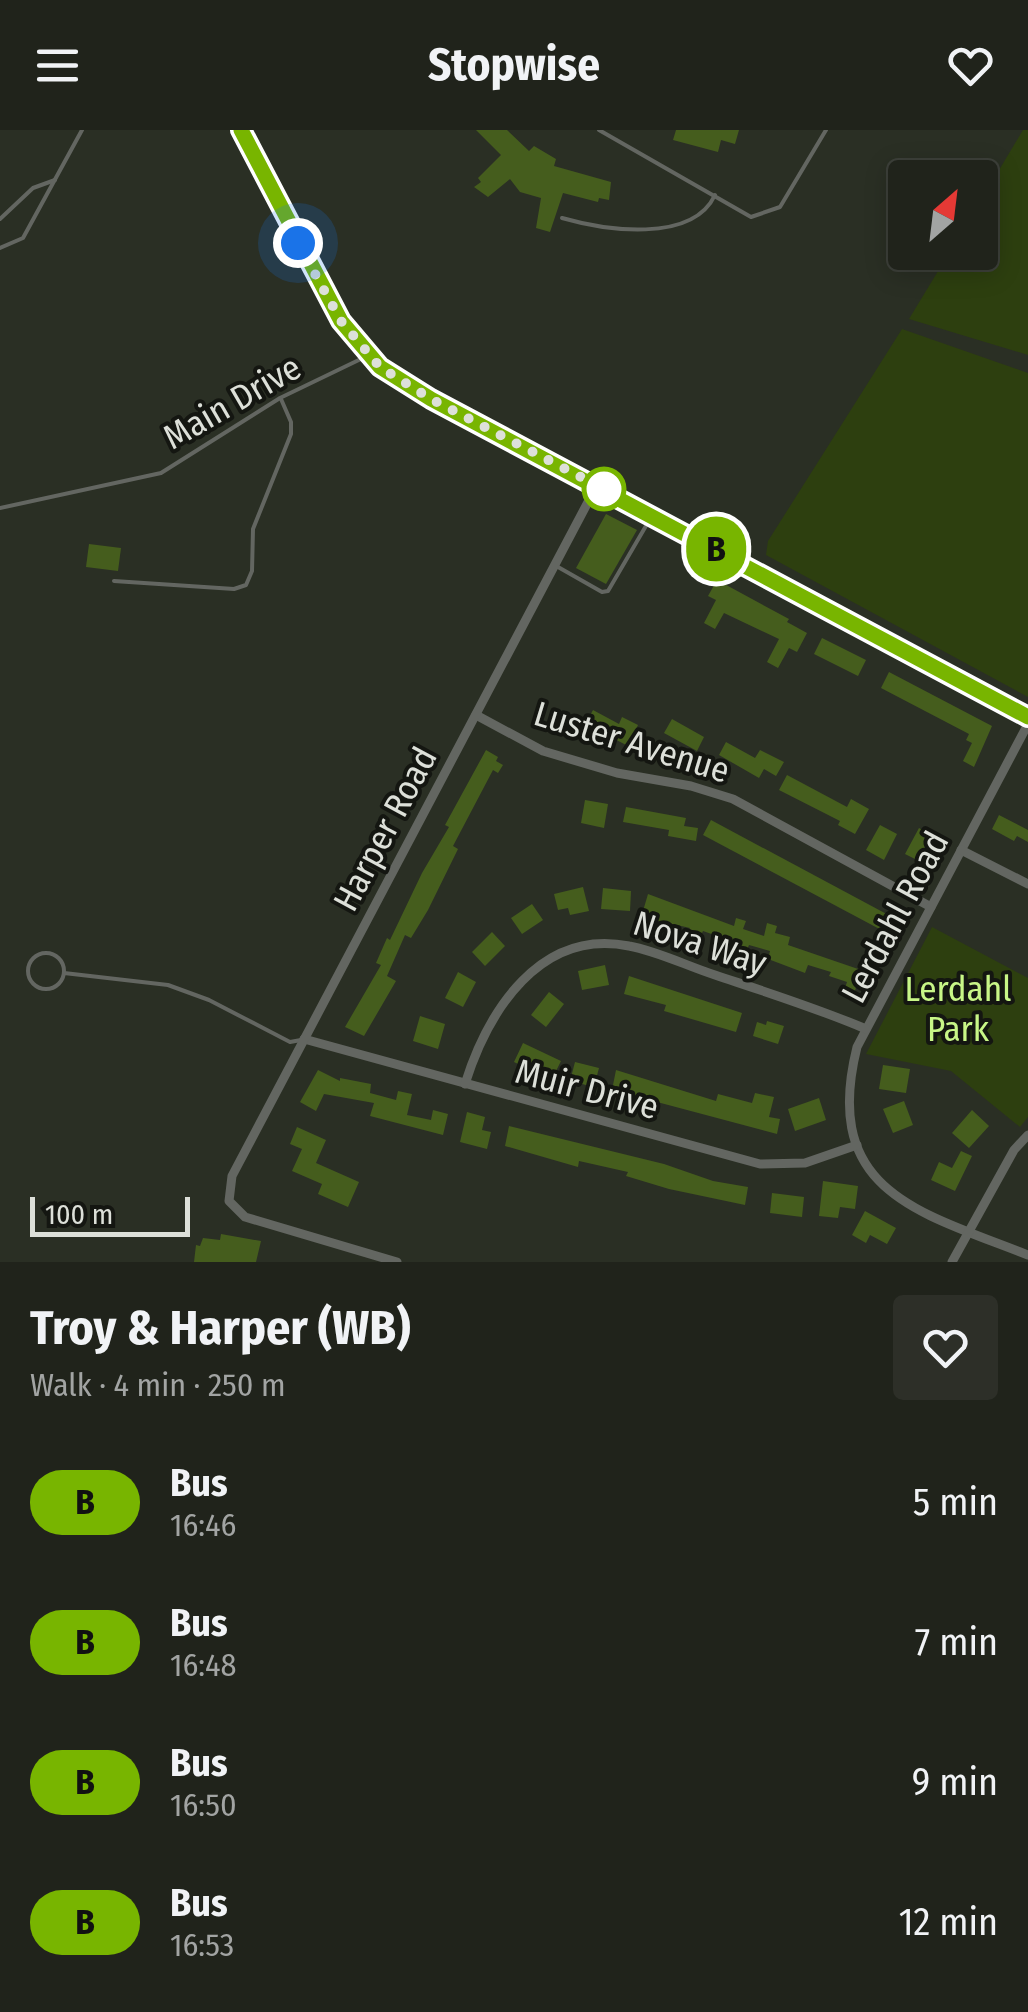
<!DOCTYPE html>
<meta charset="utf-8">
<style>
:root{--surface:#20231b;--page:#2d2f28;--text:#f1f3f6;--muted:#a2a4a3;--line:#3d403a}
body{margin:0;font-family:"Fira Sans Condensed",sans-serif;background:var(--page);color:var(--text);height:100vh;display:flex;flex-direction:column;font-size:38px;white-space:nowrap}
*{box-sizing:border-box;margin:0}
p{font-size:32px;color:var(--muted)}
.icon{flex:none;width:55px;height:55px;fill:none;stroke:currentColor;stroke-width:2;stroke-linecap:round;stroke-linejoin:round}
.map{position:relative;height:1132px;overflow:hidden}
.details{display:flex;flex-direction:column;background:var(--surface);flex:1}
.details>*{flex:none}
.badge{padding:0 20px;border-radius:32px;font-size:35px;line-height:65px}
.needle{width:65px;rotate:28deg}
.fabs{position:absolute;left:888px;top:30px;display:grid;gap:20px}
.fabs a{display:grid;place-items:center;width:110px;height:110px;border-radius:10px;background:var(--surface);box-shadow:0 5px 25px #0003,0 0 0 2px var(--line);font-size:50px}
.scale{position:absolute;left:30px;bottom:25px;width:160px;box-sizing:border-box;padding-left:10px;border:5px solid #dde0d9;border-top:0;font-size:28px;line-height:35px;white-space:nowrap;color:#dde0d9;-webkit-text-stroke:8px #141611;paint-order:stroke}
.you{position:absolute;width:50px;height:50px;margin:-25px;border:8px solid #fff;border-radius:50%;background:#1a73e8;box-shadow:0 0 0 15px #1a73e833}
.map>.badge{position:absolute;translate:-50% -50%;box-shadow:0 0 0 5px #fff}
.round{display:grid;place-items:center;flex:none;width:105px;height:105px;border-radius:10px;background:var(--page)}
.summary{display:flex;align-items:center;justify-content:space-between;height:170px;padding:0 30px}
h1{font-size:48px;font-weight:700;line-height:75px}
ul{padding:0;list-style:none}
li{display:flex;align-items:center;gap:30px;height:140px;padding:0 30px}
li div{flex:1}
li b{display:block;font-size:38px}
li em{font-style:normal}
li .badge{min-width:110px;font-weight:700;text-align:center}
header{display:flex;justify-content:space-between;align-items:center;height:130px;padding:0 30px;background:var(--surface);font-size:45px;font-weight:700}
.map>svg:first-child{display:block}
.green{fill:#2d3f0f}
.building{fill:#455d1d}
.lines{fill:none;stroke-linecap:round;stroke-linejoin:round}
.lane{stroke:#636661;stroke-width:4}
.street{stroke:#636661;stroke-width:9}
.secondary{stroke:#82867d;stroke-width:12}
.line-casing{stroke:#fff;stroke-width:22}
.line{stroke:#78b500;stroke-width:15}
.walk{stroke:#dde0d9;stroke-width:10;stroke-dasharray:0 18}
.stop-dot{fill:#fff;stroke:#78b500;stroke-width:5}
.labels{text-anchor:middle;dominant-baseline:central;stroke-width:8;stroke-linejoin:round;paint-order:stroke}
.street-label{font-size:35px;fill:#dde0d9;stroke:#141611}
.park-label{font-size:35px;fill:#c8f687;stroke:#141611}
</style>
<header><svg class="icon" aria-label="menu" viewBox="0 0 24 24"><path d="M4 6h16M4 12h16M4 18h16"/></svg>Stopwise<svg class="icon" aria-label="heart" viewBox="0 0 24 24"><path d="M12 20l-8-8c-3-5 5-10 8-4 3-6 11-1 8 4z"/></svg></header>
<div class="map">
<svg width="1028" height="1132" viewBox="0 0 1028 1132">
<rect width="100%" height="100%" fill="#2a2f24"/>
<!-- green -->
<g class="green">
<path d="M 1023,0 L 1028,0 L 1028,225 L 909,189 L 949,123 L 980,122 L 980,72 Z"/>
<path d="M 902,199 L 1028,243 L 1028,567 L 766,425 L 768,411 Z"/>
<path d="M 932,797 L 1028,848 L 1028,987 L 1020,997 L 951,941 L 866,924 Z"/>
</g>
<!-- building -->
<g class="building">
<path d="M 476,0 L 507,0 L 529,21 L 534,16 L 556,29 L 554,36 L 611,52 L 609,70 L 599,68 L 598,72 L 563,63 L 550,102 L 536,98 L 541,68 L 520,62 L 510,49 L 488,67 L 474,57 L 481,52 L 478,48 L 501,25 Z"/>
<path d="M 676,0 L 739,0 L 735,14 L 721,10 L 718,22 L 673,10 Z"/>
<path d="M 606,384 L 637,400 L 606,454 L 576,438 Z"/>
<path d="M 89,414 L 121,418 L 118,441 L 86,437 Z"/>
<path d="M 717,450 L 789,489 L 787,492 L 807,503 L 797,522 L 789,518 L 778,538 L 767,532 L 779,509 L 724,483 L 715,499 L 704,493 L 716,470 L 708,466 Z"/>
<path d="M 822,508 L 866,530 L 858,546 L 814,524 Z"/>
<path d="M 889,542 L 992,596 L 974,637 L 963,631 L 972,613 L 966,610 L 969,604 L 881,558 Z"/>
<path d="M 593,580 L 619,594 L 622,587 L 638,595 L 628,616 L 599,601 L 594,609 L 581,602 Z"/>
<path d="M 672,589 L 704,607 L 697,621 L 664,603 Z"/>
<path d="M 726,612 L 755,628 L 760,620 L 784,632 L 776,646 L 764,639 L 759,648 L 719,625 Z"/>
<path d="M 486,620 L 498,627 L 496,631 L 503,635 L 498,643 L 493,640 L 453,716 L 458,719 L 428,780 L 411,808 L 405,805 L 387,846 L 396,851 L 364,906 L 345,897 L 381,835 L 376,833 L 387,808 L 390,810 L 422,743 L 449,697 L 445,695 Z"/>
<path d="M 787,645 L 847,677 L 851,669 L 869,679 L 855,704 L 838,695 L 840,691 L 779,660 Z"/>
<path d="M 585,670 L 608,674 L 604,698 L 581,693 Z"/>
<path d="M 626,677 L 686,688 L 684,696 L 698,698 L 696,711 L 668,706 L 669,700 L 623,692 Z"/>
<path d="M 999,685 L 1028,700 L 1028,712 L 1017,706 L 1014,711 L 992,699 Z"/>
<path d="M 711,690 L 894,788 L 887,803 L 703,705 Z"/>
<path d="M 880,695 L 897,704 L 884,730 L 866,720 Z"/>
<path d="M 919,698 L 936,708 L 923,733 L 905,724 Z"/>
<path d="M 583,757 L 589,781 L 570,785 L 568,778 L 558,780 L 554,764 Z"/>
<path d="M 603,758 L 631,761 L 630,781 L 601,779 Z"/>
<path d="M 648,764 L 734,796 L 736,788 L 746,791 L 743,799 L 764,806 L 767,793 L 777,796 L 775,803 L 790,807 L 788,815 L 861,840 L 855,861 L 845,858 L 847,852 L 829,846 L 831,842 L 808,835 L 805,843 L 768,829 L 770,821 L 749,815 L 747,820 L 719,811 L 720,807 L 703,801 L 701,805 L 688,801 L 690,798 L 655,790 L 657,785 L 643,781 Z"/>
<path d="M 532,774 L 543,790 L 522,804 L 511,788 Z"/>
<path d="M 492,802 L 505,816 L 485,836 L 472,822 Z"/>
<path d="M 605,835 L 609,855 L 582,860 L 578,841 Z"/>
<path d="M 458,842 L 476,852 L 463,877 L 445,868 Z"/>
<path d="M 629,846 L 742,883 L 736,902 L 664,881 L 666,875 L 624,864 Z"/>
<path d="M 549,862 L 564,874 L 546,897 L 531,885 Z"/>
<path d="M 420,886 L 445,894 L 438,919 L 413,911 Z"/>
<path d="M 767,891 L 784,896 L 778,914 L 753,906 L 757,892 L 766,895 Z"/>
<path d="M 523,913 L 561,931 L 555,943 L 546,939 L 543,946 L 514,932 Z"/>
<path d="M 575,932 L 599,938 L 594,957 L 570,951 Z"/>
<path d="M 883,935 L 910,939 L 906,963 L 879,959 Z"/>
<path d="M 318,940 L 340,951 L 340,948 L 371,954 L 370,963 L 396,970 L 398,961 L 412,964 L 407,985 L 431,990 L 433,980 L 448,984 L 443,1005 L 370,986 L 374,973 L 324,964 L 316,981 L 300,972 Z"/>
<path d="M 616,940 L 716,971 L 718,964 L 752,973 L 755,963 L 774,967 L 769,987 L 780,989 L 777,1004 L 612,960 Z"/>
<path d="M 819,968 L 826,990 L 795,1001 L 788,979 Z"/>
<path d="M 904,971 L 913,995 L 893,1003 L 883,979 Z"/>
<path d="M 972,980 L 989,996 L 969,1018 L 952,1003 Z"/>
<path d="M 467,982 L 485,987 L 482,1000 L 491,1002 L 487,1019 L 460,1012 Z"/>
<path d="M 509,996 L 664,1034 L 713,1051 L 748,1057 L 745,1075 L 669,1059 L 626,1046 L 628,1042 L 579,1031 L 578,1037 L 505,1016 Z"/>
<path d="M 297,997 L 326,1010 L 316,1033 L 359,1052 L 348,1077 L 318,1064 L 322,1054 L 292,1041 L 302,1019 L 290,1014 Z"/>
<path d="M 961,1021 L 972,1026 L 955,1061 L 931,1050 L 939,1032 L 952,1038 Z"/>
<path d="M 823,1051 L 858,1056 L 855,1079 L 840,1077 L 838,1088 L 819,1086 Z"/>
<path d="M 772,1063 L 804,1067 L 802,1087 L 770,1083 Z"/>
<path d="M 865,1081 L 896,1098 L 887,1114 L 870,1105 L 866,1113 L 852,1105 Z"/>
<path d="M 221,1104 L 261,1111 L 256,1132 L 194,1132 L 196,1115 L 200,1116 L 203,1108 L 220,1110 Z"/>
</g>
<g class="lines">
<!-- lane -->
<g class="lane">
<path d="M 599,0 L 751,87 L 780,77 L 826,0"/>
<path d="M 562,88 C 604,100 692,114 715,65"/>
<path d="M 0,89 L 33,58 L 55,50"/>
<path d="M 0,118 L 23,108 L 82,0"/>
<path d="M 0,378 L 161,343 L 280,268 L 365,227"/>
<path d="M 558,437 L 602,462 L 608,461 L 650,389"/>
<path d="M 114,451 L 234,459 L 246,455 L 252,441 L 253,399 L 291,304 L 291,292 L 281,269"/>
<circle cx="46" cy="841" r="18"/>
<path d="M 64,843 L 168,855 L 209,870 L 290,912 L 301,910"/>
</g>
<!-- street -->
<g class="street">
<path d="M 476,585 L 543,621 L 617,643 L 691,656 L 733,669 L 931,777"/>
<path d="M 1028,594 L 857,917 C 821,1062 919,1082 1028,1125"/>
<path d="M 961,720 L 1028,754"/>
<path d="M 304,909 L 760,1034 L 805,1033 L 857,1015"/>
<path d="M 465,954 C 488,881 540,798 629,816 C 657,821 687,836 715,845 C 766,862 817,878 866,899"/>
<path d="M 397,1132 L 245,1087 L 229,1071 L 232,1046 L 597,355"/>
<path d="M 952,1132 L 1014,1020 L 1028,1005"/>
</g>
<!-- secondary -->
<path class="secondary" d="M 241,0 L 341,191 L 380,237 L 431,269 L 1028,587"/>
</g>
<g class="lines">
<!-- line casing -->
<g class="line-casing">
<path id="line" d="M 241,0 L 341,191 L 380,237 L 431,269 L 1028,587"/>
</g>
<!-- line -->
<use href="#line" class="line"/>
<!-- walk -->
<path class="walk" d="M 298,113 L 341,191 L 380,237 L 431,269 L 604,359"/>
</g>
<!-- markers -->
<circle class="stop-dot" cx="604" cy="359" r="20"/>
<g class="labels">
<!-- street labels -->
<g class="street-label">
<text transform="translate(232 272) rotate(-30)">Main Drive</text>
<text transform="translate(632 612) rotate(17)">Luster Avenue</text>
<text transform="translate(385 699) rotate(-62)">Harper Road</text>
<text transform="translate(895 787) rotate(-62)">Lerdahl Road</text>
<text transform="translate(700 813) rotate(18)">Nova Way</text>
<text transform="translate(587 959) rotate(15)">Muir Drive</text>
</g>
<!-- park labels -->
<g class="park-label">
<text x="958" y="859">Lerdahl<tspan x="958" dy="40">Park</tspan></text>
</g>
</g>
</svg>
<div class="fabs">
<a><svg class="needle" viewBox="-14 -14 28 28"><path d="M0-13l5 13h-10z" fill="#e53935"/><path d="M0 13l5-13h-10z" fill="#a2a4a3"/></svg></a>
</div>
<div class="scale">100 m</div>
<div class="you" style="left:298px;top:113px"></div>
<b class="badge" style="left:716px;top:419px;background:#78b500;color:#111">B</b>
</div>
<section class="details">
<div class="summary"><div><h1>Troy &amp; Harper (WB)</h1><p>Walk · 4 min · 250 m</p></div><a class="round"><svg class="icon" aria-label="heart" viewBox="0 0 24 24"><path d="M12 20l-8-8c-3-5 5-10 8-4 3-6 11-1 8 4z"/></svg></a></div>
<ul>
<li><span class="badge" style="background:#78b500;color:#111">B</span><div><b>Bus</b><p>16:46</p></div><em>5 min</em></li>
<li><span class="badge" style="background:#78b500;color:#111">B</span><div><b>Bus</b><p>16:48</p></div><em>7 min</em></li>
<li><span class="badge" style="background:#78b500;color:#111">B</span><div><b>Bus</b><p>16:50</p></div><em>9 min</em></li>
<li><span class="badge" style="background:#78b500;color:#111">B</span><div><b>Bus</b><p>16:53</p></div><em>12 min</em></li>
</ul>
</section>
